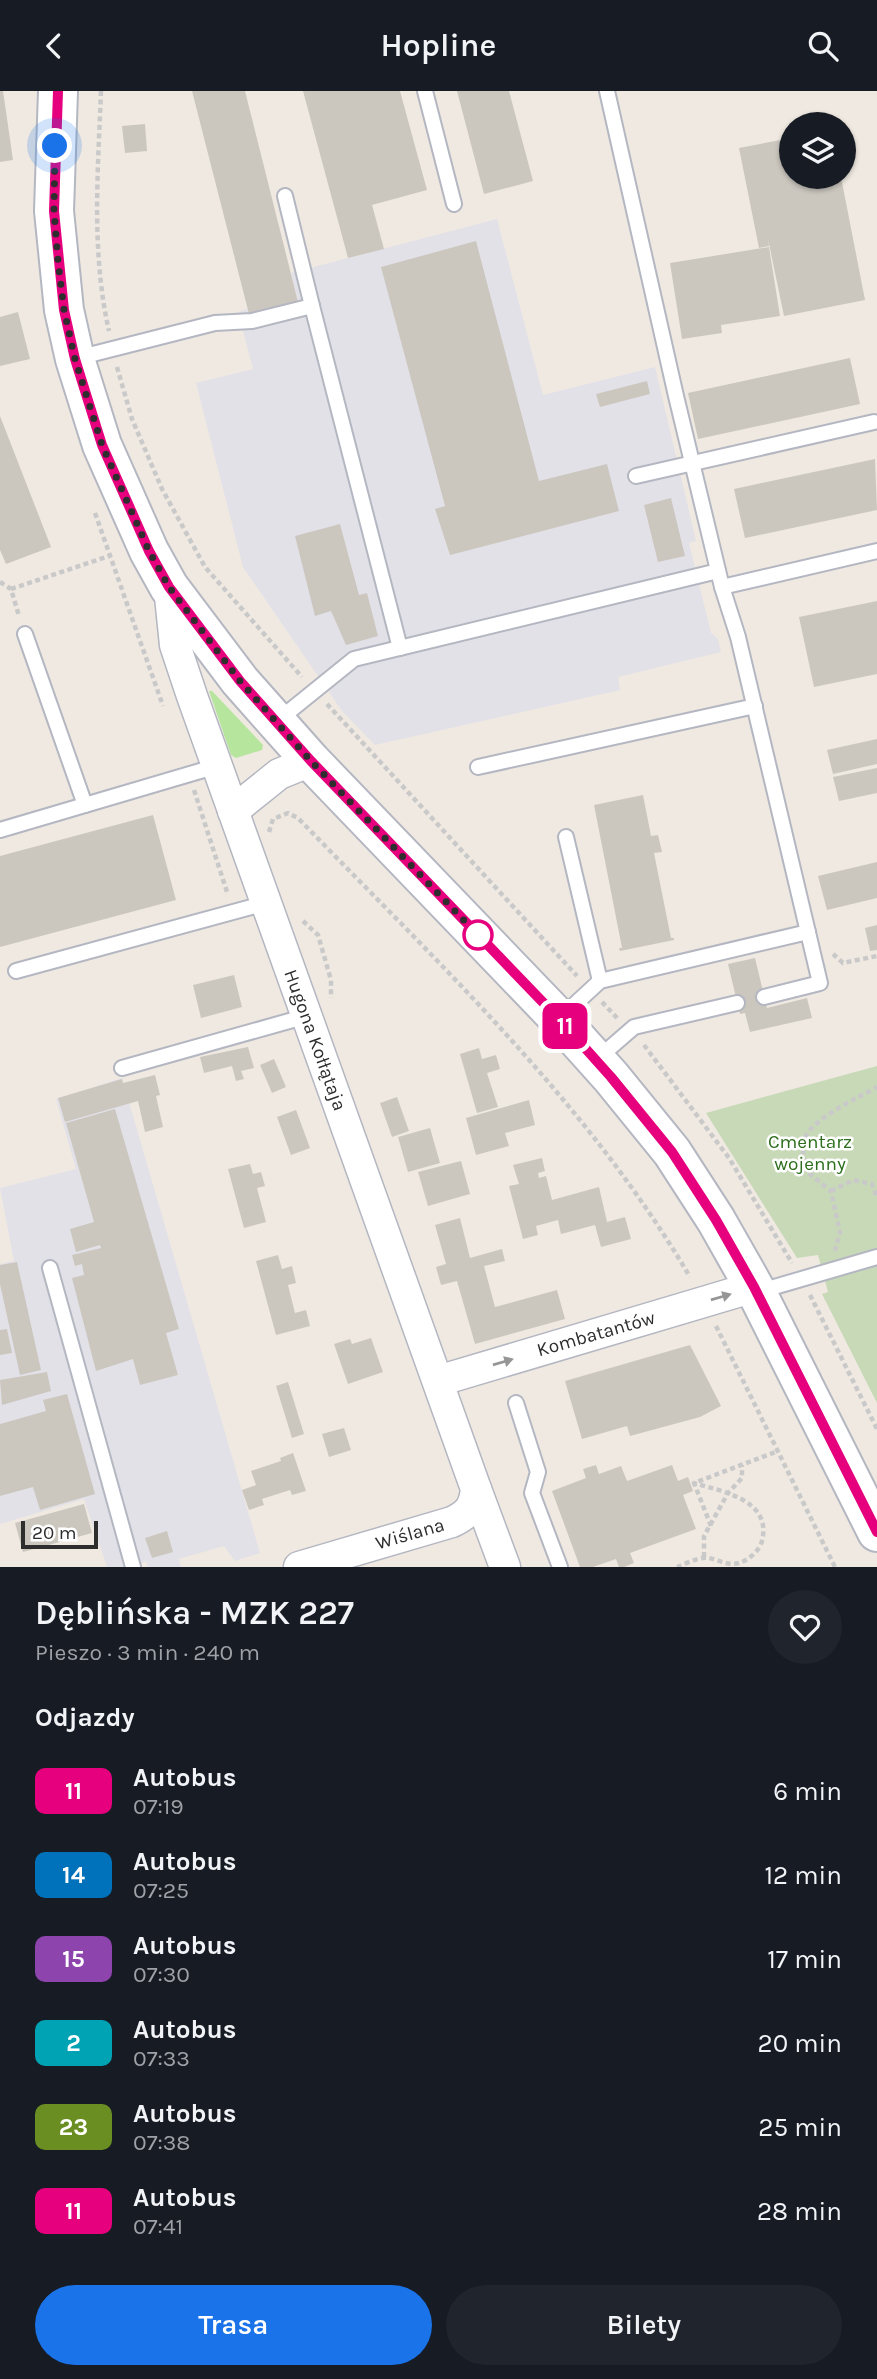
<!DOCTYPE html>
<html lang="pl">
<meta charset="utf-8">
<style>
:root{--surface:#171b24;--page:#20242c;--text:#f1f3f6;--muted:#9ea1a6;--accent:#1a73e8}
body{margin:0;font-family:Karla,sans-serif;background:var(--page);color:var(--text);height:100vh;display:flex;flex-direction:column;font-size:26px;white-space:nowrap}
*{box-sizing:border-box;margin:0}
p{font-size:23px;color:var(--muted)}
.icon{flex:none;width:38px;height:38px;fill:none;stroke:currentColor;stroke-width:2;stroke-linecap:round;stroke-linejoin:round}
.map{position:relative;height:1476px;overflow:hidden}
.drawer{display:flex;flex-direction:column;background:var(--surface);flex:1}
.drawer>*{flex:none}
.badge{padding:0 14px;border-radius:10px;font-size:24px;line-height:46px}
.controls{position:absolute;left:779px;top:21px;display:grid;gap:14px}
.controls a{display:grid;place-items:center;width:77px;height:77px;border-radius:50%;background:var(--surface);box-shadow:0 2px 5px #0004;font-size:35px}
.scale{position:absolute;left:21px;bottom:18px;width:77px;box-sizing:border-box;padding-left:7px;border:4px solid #2e2e2e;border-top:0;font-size:19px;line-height:24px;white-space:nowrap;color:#2e2e2e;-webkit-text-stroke:5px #fff;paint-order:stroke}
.you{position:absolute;width:35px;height:35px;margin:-18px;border:5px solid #fff;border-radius:50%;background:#1a73e8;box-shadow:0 0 0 10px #1a73e833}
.map>.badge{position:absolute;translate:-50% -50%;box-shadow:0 0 0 4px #fff}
h2{padding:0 35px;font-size:26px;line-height:63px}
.round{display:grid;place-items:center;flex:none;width:74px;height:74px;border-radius:37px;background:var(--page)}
.headline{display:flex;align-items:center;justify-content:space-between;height:119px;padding:0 35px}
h1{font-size:33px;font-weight:600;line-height:52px}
.button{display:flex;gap:14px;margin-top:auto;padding:14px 35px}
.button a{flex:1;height:80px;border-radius:42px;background:var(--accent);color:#fff;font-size:28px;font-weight:600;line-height:80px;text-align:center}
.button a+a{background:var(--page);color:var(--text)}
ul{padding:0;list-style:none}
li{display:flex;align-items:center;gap:21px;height:84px;padding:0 35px}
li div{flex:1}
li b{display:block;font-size:26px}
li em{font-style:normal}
li .badge{min-width:77px;font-weight:700;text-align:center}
header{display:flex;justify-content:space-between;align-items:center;height:91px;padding:0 35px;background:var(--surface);font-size:32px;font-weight:600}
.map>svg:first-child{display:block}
.industrial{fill:#e3e1e8}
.green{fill:#b6e59e}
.cemetery{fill:#c8d9b8}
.building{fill:#cbc7bf}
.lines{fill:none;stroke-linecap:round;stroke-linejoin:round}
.service-casing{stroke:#b4b7c1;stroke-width:18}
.minor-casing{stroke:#b4b7c1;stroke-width:33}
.secondary-casing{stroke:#b4b7c1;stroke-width:42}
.path{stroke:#c9c9c9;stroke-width:4.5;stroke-dasharray:5 3.5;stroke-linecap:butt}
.service{stroke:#fff;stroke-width:14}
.minor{stroke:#fff;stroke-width:30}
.secondary{stroke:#fff;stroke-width:38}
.oneway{fill:#969696}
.line-casing{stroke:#fff;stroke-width:16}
.line{stroke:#e6007e;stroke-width:10}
.walk{stroke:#2e2e2e;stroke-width:7;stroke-dasharray:0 12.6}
.stop-dot{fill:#fff;stroke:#e6007e;stroke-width:3.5}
.labels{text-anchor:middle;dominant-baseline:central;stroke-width:5;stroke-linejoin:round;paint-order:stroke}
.street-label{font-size:19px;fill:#2e2e2e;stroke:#fff}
.park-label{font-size:19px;fill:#2c6e1b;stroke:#fff}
</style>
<header><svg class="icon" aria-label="back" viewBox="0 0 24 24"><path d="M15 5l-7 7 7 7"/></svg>Hopline<svg class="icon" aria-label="search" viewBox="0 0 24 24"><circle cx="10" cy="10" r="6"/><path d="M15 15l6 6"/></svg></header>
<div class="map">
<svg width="877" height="1476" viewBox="0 0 877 1476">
<rect width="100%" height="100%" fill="#efe9e1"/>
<!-- industrial -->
<g class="industrial">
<path d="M 497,128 L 543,304 L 655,276 L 696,450 L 689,452 L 711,542 L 718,548 L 721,561 L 618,586 L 620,599 L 375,654 L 342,620 L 243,476 L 196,292 L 253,278 L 238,221 L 247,218 L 249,223 L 298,211 L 291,182 Z"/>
<path d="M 122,987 L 260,1462 L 235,1470 L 224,1455 L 179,1468 L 181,1476 L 148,1476 L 146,1471 L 128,1476 L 107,1476 L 84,1408 L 0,1433 L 0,1173 L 14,1170 L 0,1097 L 76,1078 L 56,1008 Z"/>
</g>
<!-- green -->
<path class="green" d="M 209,600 L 212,600 L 263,654 L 262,659 L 236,667 L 231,664 Z"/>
<!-- cemetery -->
<path class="cemetery" d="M 877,975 L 877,1312 L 822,1203 L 828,1201 L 818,1164 L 797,1167 L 706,1022 Z"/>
<!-- building -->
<g class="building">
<path d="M 0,0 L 3,0 L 13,69 L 0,71 Z"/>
<path d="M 192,0 L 245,0 L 298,211 L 249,223 Z"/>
<path d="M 303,0 L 400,0 L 427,99 L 372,114 L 384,158 L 348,167 Z"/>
<path d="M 457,0 L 509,0 L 533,90 L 484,103 Z"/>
<path d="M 145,33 L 147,60 L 125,62 L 122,35 Z"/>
<path d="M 791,47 L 791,86 L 841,86 L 865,209 L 784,225 L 768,148 L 769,155 L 759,157 L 739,57 Z"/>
<path d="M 476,150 L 539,390 L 607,373 L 619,420 L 450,464 L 435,418 L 445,415 L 381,176 Z"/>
<path d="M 769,156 L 780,225 L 721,234 L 722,242 L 682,248 L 670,172 Z"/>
<path d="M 18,221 L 30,268 L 0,275 L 0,226 Z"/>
<path d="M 850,267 L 860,313 L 698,348 L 688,302 Z"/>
<path d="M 647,290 L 650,303 L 600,316 L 596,303 Z"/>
<path d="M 0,325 L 51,456 L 6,473 L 0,459 Z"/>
<path d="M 875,368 L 877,419 L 745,447 L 734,398 Z"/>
<path d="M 671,407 L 685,465 L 658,471 L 644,414 Z"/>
<path d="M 340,433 L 359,504 L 367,502 L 378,545 L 346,554 L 331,520 L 315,525 L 295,445 Z"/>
<path d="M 877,510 L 877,583 L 814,596 L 799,526 Z"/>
<path d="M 877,648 L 877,673 L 833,683 L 827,659 Z"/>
<path d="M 877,677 L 877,702 L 839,710 L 833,686 Z"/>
<path d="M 643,704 L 651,745 L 658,744 L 662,761 L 654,762 L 671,847 L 674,847 L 674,849 L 620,860 L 619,857 L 622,857 L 594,714 Z"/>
<path d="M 153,724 L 176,809 L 0,856 L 0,765 Z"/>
<path d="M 877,771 L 877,807 L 827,819 L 818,785 Z"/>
<path d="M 877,834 L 877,859 L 870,860 L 865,837 Z"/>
<path d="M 755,867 L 767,917 L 807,907 L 812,927 L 750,941 L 745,922 L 740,923 L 728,873 Z"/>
<path d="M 234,884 L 242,916 L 201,927 L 193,894 Z"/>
<path d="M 248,956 L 254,977 L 241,980 L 244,988 L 236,990 L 232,975 L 204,982 L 200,966 Z"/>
<path d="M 479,957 L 482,968 L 496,964 L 500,978 L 487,982 L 498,1016 L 477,1022 L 460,963 Z"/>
<path d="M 274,968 L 286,996 L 272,1002 L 260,974 Z"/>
<path d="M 155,984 L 160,1004 L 156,1005 L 163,1036 L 145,1041 L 138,1010 L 65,1031 L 58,1007 L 122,988 L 123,992 Z"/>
<path d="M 397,1006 L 409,1040 L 392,1046 L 380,1012 Z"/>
<path d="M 529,1009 L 535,1034 L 505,1042 L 509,1055 L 476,1064 L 466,1027 Z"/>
<path d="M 115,1018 L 179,1238 L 166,1242 L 178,1284 L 140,1294 L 133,1268 L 96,1280 L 72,1187 L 84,1184 L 82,1173 L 75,1175 L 72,1164 L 101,1157 L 100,1154 L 76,1161 L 70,1138 L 94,1131 L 66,1032 Z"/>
<path d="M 296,1019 L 310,1057 L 291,1064 L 277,1026 Z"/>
<path d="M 430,1037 L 440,1072 L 408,1081 L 398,1046 Z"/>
<path d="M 542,1067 L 545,1080 L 538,1082 L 539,1087 L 546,1085 L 552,1109 L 599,1096 L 607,1131 L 625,1126 L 631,1148 L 601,1156 L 595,1134 L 561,1143 L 558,1129 L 536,1135 L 538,1144 L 523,1148 L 509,1095 L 519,1093 L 513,1074 Z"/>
<path d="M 461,1070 L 470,1103 L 428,1115 L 418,1081 Z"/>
<path d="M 250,1073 L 253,1083 L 261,1081 L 265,1095 L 257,1097 L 266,1131 L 244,1137 L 228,1078 Z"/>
<path d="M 460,1127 L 470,1167 L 502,1158 L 505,1170 L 484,1175 L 495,1216 L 557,1199 L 565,1228 L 475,1253 L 457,1190 L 441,1194 L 436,1176 L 446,1173 L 435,1134 Z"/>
<path d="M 278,1164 L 282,1178 L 292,1175 L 296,1192 L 288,1194 L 295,1222 L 306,1219 L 310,1235 L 276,1244 L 256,1170 Z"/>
<path d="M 17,1171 L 41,1279 L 20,1284 L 0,1193 L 0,1174 Z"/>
<path d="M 7,1238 L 12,1262 L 0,1264 L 0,1239 Z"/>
<path d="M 371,1247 L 383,1281 L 348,1293 L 334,1253 L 350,1248 L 352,1253 Z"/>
<path d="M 690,1254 L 721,1315 L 700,1326 L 630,1345 L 627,1335 L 582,1348 L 565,1290 Z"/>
<path d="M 47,1281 L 51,1300 L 2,1314 L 0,1289 Z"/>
<path d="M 288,1291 L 304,1343 L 292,1347 L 276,1295 Z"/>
<path d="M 67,1303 L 95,1403 L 40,1419 L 33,1396 L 0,1405 L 0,1333 L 46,1320 L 43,1309 Z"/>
<path d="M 344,1337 L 351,1359 L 329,1366 L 322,1343 Z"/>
<path d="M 293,1362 L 306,1400 L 292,1404 L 290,1399 L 262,1408 L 264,1414 L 249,1419 L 242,1399 L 256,1394 L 251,1380 L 281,1370 L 280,1367 Z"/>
<path d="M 596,1374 L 599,1383 L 621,1375 L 627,1390 L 672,1374 L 678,1390 L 688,1386 L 693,1400 L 683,1404 L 696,1438 L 630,1462 L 634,1472 L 624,1476 L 619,1476 L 616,1468 L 593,1476 L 580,1476 L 552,1400 L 586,1387 L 583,1378 Z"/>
<path d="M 84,1413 L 92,1442 L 23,1461 L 15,1432 Z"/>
<path d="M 167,1440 L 173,1461 L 152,1467 L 145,1447 Z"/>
</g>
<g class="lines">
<!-- service casing -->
<g class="service-casing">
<g id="service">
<path d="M 425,0 L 454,113"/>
<path d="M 607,0 L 676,305 L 722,496 L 738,546 L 820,892 L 764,906"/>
<path d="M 285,105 L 312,215"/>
<path d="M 77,267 L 215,232 L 252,230 L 312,215 L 400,557"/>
<path d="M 636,385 L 874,331"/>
<path d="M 722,496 L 877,460"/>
<path d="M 25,543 L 85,714"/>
<path d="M 276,631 L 354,568 L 718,480"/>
<path d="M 478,676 L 755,615"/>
<path d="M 0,739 L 217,675"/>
<path d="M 566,746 L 600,890"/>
<path d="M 16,880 L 266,812"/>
<path d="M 560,927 L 600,890 L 808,841"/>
<path d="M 596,969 L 634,936 L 737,912"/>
<path d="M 122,977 L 307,925"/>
<path d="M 50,1177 L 133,1476"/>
<path d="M 757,1201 L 877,1166"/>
<path d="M 516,1312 L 538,1381 L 532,1402 L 560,1476"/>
</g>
</g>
<!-- minor casing -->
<g class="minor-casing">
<g id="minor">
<path d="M 169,496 L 175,554 L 192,605 L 476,1398 C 474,1416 469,1423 452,1431 L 299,1476"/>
<path d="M 233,720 L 279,683 L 311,670"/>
<path d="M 438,1290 L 754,1196"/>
<path d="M 476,1398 L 505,1476"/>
</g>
</g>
<!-- secondary casing -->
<g class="secondary-casing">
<path id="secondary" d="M 58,0 L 54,120 L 64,219 L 75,268 L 102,354 L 149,460 L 169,496 L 240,590 L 311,670 L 559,928 L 611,986 L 672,1061 L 716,1129 L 754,1196 L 877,1441"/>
</g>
<!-- path -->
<g class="path">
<path d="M 101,0 C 98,80 91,161 109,240"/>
<path d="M 117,276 L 132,328 L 162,398 L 205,476 L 302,586"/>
<path d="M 95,422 L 163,615"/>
<path d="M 0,491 L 11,498 L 19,525"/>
<path d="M 11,498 L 109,465"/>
<path d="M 327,613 L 577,885"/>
<path d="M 194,699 L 228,804"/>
<path d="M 269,741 L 273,728 L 288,722 L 298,727 C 437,871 588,1012 690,1186"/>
<path d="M 303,830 L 318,844 L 331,889 L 331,907"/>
<path d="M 833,863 L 843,872 L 877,865"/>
<path d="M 602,911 L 618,928"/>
<path d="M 644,954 L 729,1067 L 792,1172"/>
<path d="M 831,1100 L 853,1089 L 872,1093 L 877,1107"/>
<path d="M 835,1160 L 840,1141 L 831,1100 L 806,1080 C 804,1069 801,1058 805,1047 C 813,1027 858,1007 877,996"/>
<path d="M 810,1204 L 877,1338"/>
<path d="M 716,1235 L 835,1476"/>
<path d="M 711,1435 L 694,1392 L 778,1360"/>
<path d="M 704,1466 L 704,1445 L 728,1402 L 742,1387 L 742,1374"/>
<path d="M 677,1476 C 685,1473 695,1468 703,1467 C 714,1465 725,1476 739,1472 C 749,1469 759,1460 762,1450 C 772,1409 724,1401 694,1392"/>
</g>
<!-- service -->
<use href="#service" class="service"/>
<!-- minor -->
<use href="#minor" class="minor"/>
<!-- secondary -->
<use href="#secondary" class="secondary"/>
</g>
<!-- one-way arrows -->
<defs><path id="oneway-solid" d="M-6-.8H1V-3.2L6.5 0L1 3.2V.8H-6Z" transform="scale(1.75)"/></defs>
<g class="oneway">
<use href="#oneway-solid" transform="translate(721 1206) rotate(-16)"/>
<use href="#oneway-solid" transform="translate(503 1271) rotate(-16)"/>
</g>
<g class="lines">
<!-- line casing -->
<g class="line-casing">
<path id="line" d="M 58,0 L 54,120 L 64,219 L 75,268 L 102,354 L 149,460 L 169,496 L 240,590 L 311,670 L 559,928 L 611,986 L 672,1061 L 716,1129 L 754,1196 L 877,1441"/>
</g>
<!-- line -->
<use href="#line" class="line"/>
<!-- walk -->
<path class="walk" d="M 55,55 L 54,120 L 58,170 L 64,219 L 75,268 L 102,354 L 149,460 L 169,496 L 240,590 L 311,670 L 478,844"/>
</g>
<!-- markers -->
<circle class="stop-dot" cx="478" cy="844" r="14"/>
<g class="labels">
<!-- street labels -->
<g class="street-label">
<text transform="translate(315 949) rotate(70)">Hugona Kołłątaja</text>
<text transform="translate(596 1243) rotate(-16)">Kombatantów</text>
<text transform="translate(410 1443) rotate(-16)">Wiślana</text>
</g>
<!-- park labels -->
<g class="park-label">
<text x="810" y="1051">Cmentarz<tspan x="810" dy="22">wojenny</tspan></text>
</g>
</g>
</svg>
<div class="controls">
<a><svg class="icon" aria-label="layers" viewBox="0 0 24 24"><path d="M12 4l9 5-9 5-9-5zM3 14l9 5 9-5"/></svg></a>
</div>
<div class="scale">20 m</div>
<div class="you" style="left:55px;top:55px"></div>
<b class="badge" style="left:565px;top:935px;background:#e6007e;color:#fff">11</b>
</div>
<section class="drawer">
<div class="headline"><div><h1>Dęblińska - MZK 227</h1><p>Pieszo · 3 min · 240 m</p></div><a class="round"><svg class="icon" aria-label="heart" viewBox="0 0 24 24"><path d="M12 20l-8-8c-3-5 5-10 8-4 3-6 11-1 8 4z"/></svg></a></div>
<h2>Odjazdy</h2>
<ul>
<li><span class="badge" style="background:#e6007e;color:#fff">11</span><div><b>Autobus</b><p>07:19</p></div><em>6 min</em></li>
<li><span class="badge" style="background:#0072bc;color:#fff">14</span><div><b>Autobus</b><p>07:25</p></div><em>12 min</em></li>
<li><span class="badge" style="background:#8e44ad;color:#fff">15</span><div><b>Autobus</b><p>07:30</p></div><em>17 min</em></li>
<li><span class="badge" style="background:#00a3b4;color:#fff">2</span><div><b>Autobus</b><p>07:33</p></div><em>20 min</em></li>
<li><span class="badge" style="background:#6b8e23;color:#fff">23</span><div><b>Autobus</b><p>07:38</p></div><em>25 min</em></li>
<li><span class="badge" style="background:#e6007e;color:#fff">11</span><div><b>Autobus</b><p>07:41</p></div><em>28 min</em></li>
</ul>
<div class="button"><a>Trasa</a><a>Bilety</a></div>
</section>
